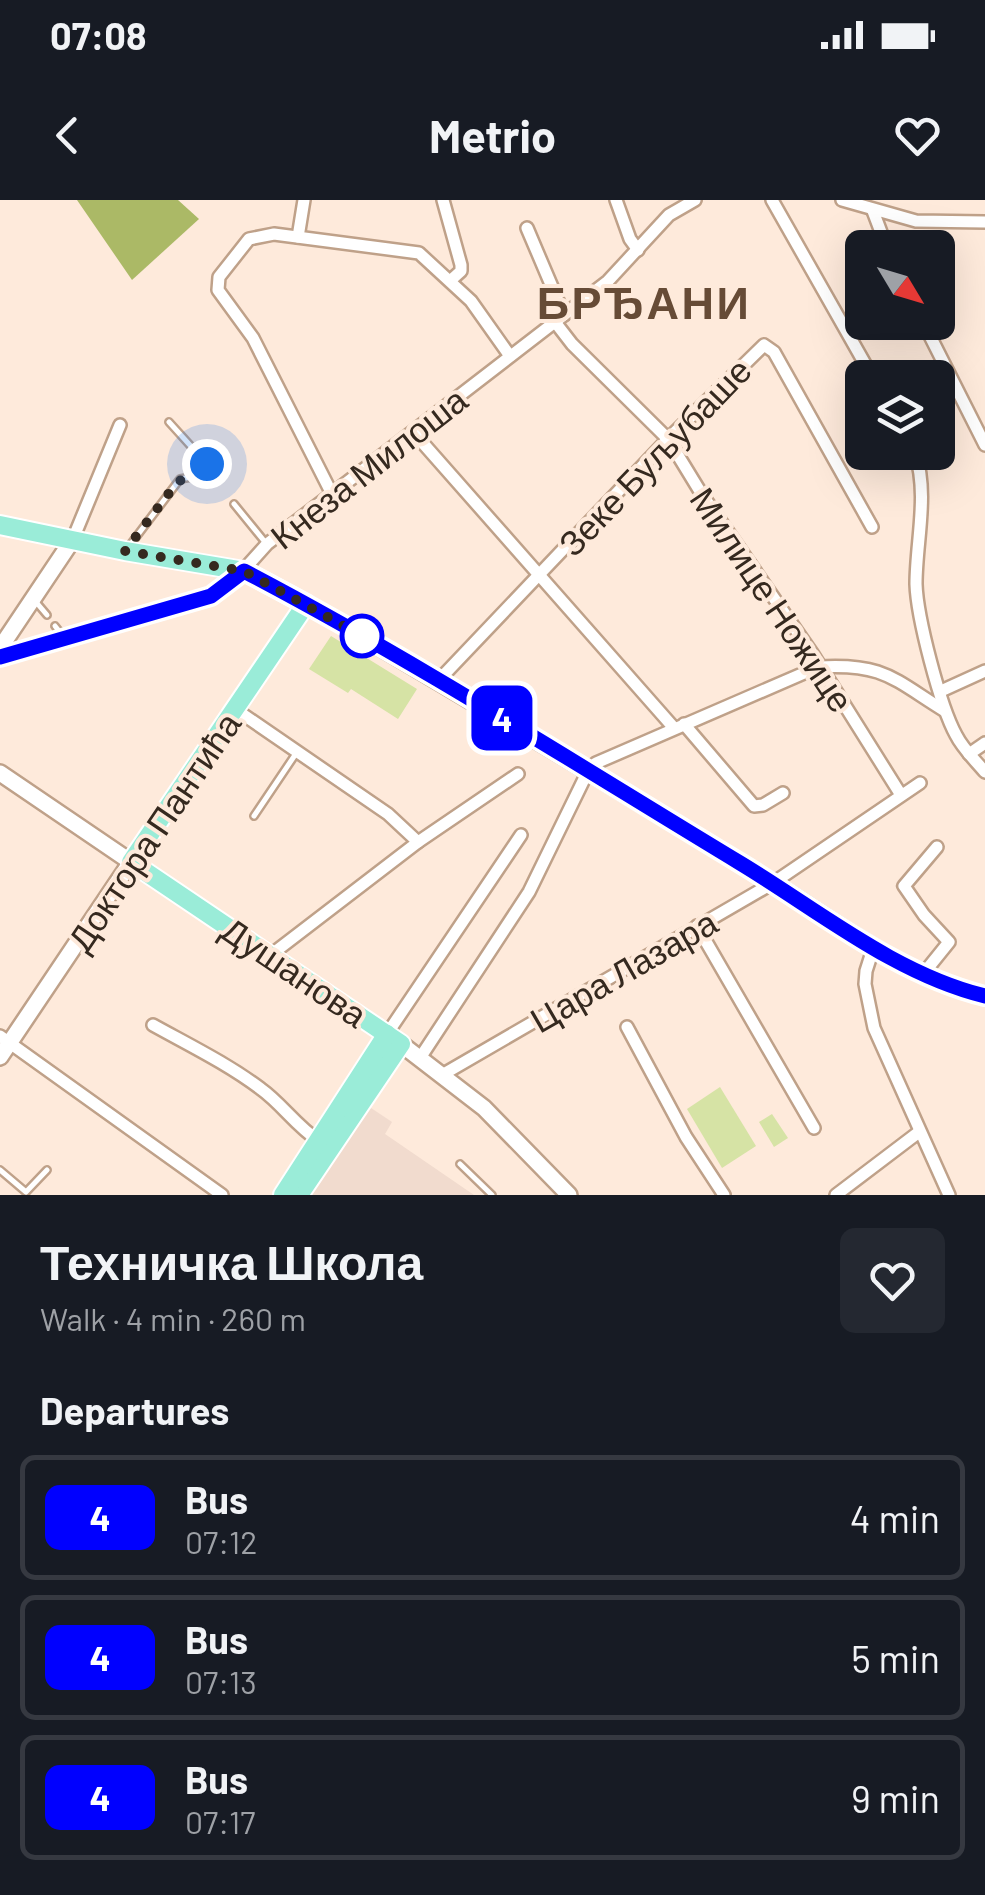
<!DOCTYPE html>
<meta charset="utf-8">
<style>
:root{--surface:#171b24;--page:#242831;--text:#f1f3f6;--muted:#9ea1a6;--line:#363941}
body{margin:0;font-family:Barlow,sans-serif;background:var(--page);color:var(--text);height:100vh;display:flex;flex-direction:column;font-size:38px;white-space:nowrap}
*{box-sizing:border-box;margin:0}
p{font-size:32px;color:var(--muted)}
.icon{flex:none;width:55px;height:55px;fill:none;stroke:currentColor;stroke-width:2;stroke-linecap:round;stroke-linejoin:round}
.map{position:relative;height:995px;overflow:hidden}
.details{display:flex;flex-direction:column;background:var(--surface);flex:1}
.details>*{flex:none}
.badge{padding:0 20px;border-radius:15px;font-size:35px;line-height:65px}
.needle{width:65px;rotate:128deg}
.fabs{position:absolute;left:845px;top:30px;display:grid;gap:20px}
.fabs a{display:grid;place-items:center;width:110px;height:110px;border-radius:15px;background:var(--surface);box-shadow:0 10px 40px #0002;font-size:50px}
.you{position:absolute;width:50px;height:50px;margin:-25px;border:8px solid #fff;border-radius:50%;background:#1a73e8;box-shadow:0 0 0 15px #1a73e833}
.map>.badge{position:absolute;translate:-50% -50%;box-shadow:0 0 0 5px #fff}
h2{padding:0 40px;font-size:38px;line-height:90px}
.round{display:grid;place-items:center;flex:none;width:105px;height:105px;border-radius:15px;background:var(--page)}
.summary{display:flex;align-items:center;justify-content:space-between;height:170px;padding:0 40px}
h1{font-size:48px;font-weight:700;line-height:75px}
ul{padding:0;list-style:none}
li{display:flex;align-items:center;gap:30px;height:125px;margin:0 20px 15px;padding:0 20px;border:5px solid var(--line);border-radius:15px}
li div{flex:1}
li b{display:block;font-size:38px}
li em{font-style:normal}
li .badge{min-width:110px;font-weight:700;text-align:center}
.status{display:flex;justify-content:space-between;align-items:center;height:70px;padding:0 50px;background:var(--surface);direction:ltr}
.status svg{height:28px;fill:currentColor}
header{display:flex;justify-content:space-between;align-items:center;height:130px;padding:0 40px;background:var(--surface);font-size:45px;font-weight:700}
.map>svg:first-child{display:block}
.commercial{fill:#f1dbce}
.green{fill:#d6e3a5}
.forest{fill:#abb966}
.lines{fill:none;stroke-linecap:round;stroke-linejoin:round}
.lane-casing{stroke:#bfa189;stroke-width:10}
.street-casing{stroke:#bfa189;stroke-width:16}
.secondary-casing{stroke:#bfa189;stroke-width:20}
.primary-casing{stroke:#fff;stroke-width:22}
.lane{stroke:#fff;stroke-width:5}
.street{stroke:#fff;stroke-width:11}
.secondary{stroke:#fff;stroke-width:15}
.primary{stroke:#9aecd8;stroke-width:18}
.line-casing{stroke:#fff;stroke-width:22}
.line{stroke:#00f;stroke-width:15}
.walk{stroke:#35291f;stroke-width:10;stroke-dasharray:0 18}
.stop-dot{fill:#fff;stroke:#00f;stroke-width:5}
.labels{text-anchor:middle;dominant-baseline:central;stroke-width:8;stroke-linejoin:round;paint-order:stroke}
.street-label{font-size:35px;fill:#35291f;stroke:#feeadb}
.district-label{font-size:45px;font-weight:bold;letter-spacing:2.5px;fill:#664b36;stroke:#feeadb}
</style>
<div class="status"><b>07:08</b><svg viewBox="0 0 49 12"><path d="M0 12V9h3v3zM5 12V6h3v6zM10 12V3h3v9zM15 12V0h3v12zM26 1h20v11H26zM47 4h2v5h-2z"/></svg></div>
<header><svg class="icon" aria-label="back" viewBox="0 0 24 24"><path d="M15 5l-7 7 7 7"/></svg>Metrio<svg class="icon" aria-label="heart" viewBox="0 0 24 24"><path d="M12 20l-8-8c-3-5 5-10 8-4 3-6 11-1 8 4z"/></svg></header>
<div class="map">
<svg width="985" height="995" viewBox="0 0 985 995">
<rect width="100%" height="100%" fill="#feeadb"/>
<!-- commercial -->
<path class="commercial" d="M 368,906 L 392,922 L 385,934 L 474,995 L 306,995 Z"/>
<!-- green -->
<g class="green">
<path d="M 331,436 L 417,489 L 398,519 L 351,489 L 348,493 L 309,469 Z"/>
<path d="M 720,887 L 756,946 L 722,968 L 687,909 Z"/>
<path d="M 772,914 L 788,938 L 774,947 L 759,922 Z"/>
</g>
<!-- forest -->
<path class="forest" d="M 77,0 L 178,0 L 199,19 L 132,80 Z"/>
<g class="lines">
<!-- lane casing -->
<g class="lane-casing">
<g id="lane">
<path d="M 234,304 L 265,342"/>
<path d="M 127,349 L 180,279 L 203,275 L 208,271 L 207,264 L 169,222"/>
<path d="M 36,402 L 47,415"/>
<path d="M 55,426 L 63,436"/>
<path d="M 254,616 L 297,552"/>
<path d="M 460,964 L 492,995"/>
<path d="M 0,970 L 26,992 L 47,970"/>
</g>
</g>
<!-- street casing -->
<g class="street-casing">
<g id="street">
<path d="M 443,0 L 461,65 L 461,71 L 451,80"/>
<path d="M 616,0 L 630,39 L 638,50"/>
<path d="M 772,0 L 873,178"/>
<path d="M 842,0 L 916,21 L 985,22"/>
<path d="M 873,11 L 887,48"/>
<path d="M 527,28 L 564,115"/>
<path d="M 298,37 L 304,0"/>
<path d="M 555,122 L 572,144 L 668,239 L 701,293 L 812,453 L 901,595"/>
<path d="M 923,122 L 985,245"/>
<path d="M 414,233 L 674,528"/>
<path d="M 915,252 C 929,295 916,341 916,384 C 917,417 940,506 956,535 C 963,549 975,560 985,572"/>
<path d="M 333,296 L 253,138 L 218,90 L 219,77 L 249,39 L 274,34 L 419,53 L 471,101 L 510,156"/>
<path d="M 73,339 L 120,225"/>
<path d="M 0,457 L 211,396 L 231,384 L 267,344 L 608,81 L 669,15 L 695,0"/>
<path d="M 439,480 L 668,239 L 764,145 L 774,152 L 872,327"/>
<path d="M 941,491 L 985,471"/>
<path d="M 235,509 L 388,614 L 418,642"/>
<path d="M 684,524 L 754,606 L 763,605 L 783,593"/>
<path d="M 969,554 L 985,543"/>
<path d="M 697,726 L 814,928"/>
<path d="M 874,746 L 866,771 L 865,784 L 874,828 L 949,995"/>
<path d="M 272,754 L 418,642 L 518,574"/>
<path d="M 924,773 L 949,742 L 924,715 L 904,686 L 937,647"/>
<path d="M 153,825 C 189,845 228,864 261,889 C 282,904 296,926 319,941"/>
<path d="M 627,827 L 686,937 L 724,995"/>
<path d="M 387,834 L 521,635"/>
<path d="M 0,836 L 222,995"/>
<path d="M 420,858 L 529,692 L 589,569 L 596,563 L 818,467 C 884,463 893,479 945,511"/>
<path d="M 442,875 L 773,683 L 920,583"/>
<path d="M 836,995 L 919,932"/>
</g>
</g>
<!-- secondary casing -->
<g class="secondary-casing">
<g id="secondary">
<path d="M 306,404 C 458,491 607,583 758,674 C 830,717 901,776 985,796"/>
<path d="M 0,448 L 73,339"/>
<path d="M 0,573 L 131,662 L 0,857"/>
<path d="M 401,844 L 484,908 L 569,995"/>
</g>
</g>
<!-- primary casing -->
<g class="primary-casing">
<g id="primary">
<path d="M 0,325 L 125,351 L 244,371 L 306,404 L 131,662 L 401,844 L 299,995"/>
<path d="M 283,995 L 387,834"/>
</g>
</g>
<!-- lane -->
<use href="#lane" class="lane"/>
<!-- street -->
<use href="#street" class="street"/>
<!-- secondary -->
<use href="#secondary" class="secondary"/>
<!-- primary -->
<use href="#primary" class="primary"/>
</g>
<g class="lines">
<!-- line casing -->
<g class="line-casing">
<path id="line" d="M 0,457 L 211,396 L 244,371 C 414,460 576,564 740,663 C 818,710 895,774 985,796"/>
</g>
<!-- line -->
<use href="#line" class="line"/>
<!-- walk -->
<path class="walk" d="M 207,264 L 208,270 C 199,279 186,274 176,284 L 125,351 L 244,371 L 362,436"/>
</g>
<!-- markers -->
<circle class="stop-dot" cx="362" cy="436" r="20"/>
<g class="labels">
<!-- street labels -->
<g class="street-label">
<text transform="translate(654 256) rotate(-46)">Зеке Буљубаше</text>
<text transform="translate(368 267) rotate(-38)">Кнеза Милоша</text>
<text transform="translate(773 399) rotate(56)">Милице Ножице</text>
<text transform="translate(153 631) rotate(-56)">Доктора Пантића</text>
<text transform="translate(623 770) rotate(-30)">Цара Лазара</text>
<text transform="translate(295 771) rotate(34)">Душанова</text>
</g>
<!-- district labels -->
<g class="district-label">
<text x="644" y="101">БРЂАНИ</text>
</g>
</g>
</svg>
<div class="fabs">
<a><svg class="needle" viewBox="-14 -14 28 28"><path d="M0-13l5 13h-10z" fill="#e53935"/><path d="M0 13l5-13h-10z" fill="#9ea1a6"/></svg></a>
<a><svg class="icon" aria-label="layers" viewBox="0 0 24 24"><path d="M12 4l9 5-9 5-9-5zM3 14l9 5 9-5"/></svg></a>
</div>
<div class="you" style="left:207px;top:264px"></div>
<b class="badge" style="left:502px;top:518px;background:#00f;color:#fff">4</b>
</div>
<section class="details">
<div class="summary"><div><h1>Техничка Школа</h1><p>Walk · 4 min · 260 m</p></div><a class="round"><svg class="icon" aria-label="heart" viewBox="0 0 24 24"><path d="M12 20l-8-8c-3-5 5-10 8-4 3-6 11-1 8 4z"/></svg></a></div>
<h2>Departures</h2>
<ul>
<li><span class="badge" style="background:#00f;color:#fff">4</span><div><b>Bus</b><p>07:12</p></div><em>4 min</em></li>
<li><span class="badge" style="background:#00f;color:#fff">4</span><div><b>Bus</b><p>07:13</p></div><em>5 min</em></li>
<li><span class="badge" style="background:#00f;color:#fff">4</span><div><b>Bus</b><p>07:17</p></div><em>9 min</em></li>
</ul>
</section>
